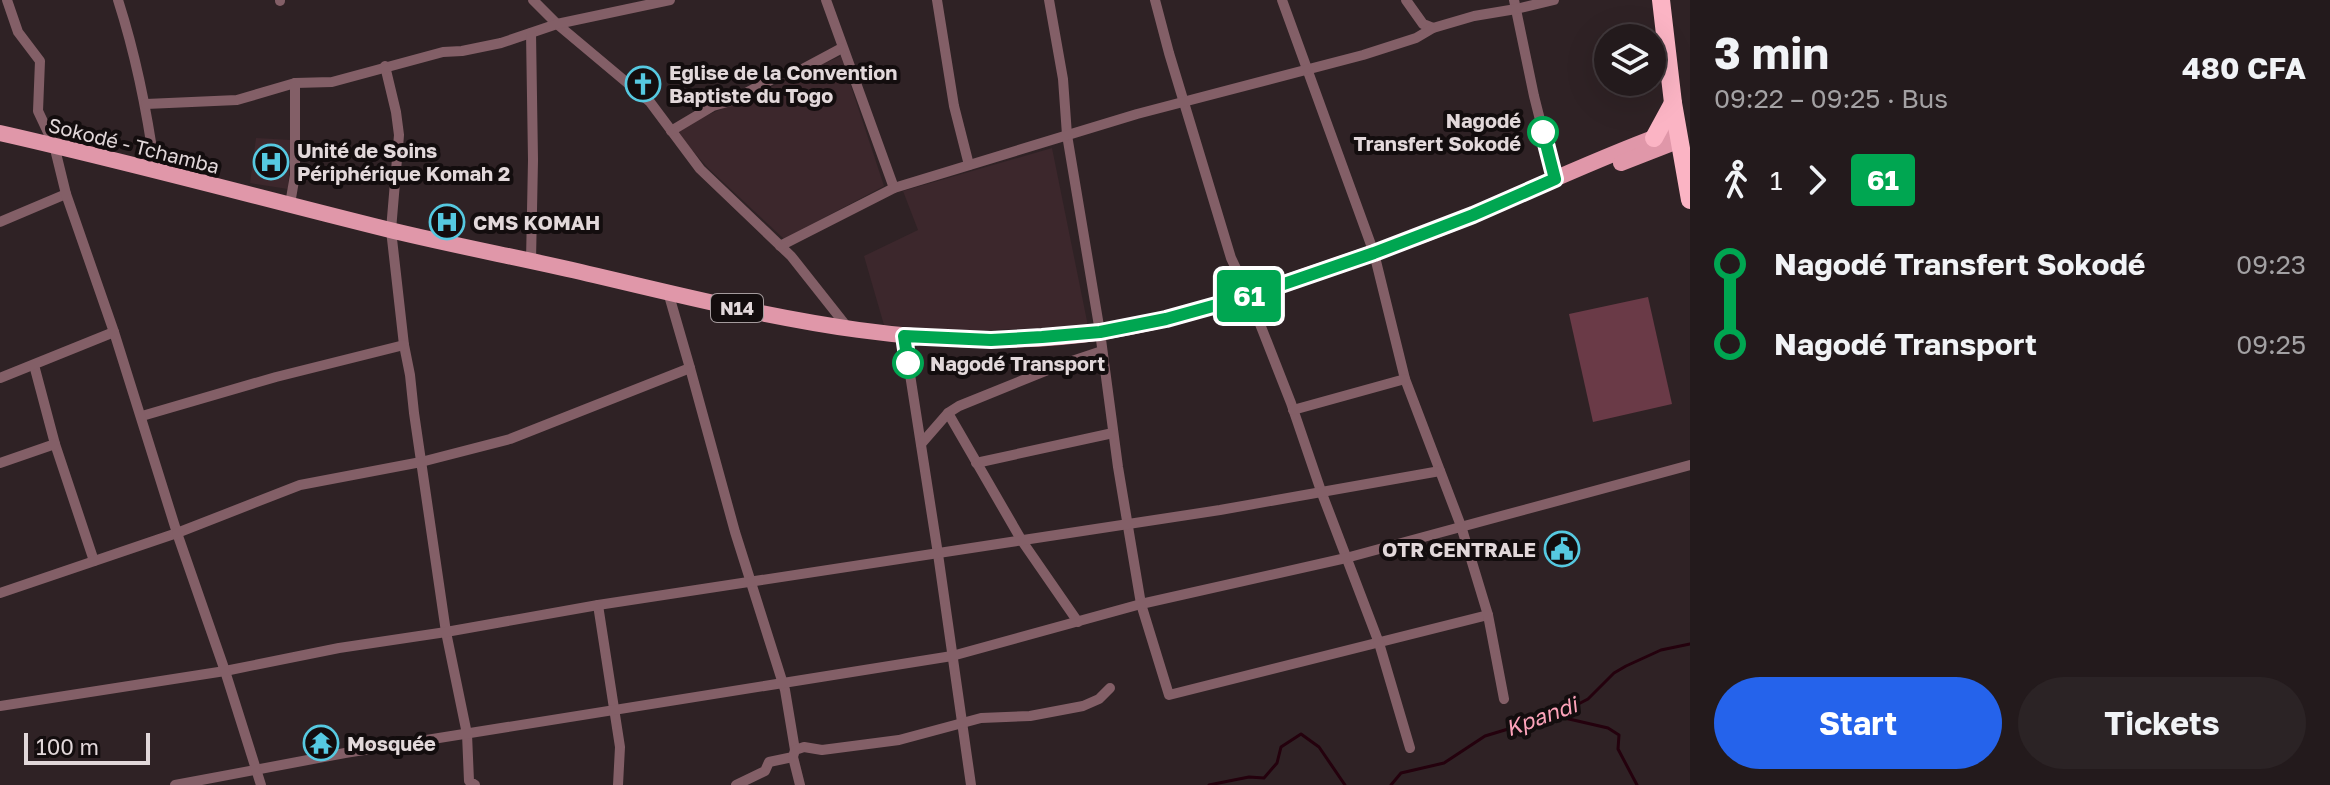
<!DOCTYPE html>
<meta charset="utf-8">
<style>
:root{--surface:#231a1c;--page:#2b2325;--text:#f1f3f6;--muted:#a3a1a3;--line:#40383b;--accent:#2563eb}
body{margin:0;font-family:"Golos Text",sans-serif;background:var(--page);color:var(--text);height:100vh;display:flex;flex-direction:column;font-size:30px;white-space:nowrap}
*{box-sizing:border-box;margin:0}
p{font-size:26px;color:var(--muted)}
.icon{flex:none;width:44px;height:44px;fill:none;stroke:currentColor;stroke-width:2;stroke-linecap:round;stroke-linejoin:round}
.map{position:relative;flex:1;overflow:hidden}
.side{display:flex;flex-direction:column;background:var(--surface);width:640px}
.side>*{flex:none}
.badge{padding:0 16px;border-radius:6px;font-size:28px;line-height:52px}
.controls{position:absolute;left:1594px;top:24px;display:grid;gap:16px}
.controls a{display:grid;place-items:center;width:72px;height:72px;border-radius:50%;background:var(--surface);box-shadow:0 8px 32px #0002,0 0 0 2px var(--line);font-size:40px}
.scale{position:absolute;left:24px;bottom:20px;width:126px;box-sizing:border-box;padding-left:8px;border:4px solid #e2d8da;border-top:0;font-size:22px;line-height:28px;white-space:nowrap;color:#e2d8da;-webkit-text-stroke:6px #130d0e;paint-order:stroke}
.map>.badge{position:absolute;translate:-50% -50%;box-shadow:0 0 0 4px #fff}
.legs{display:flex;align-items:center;gap:12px;height:88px;padding:0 24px;font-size:26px}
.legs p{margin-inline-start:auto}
.headline{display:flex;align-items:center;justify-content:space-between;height:136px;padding:0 24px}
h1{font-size:44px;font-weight:700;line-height:60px}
.action{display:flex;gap:16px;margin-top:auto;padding:16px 24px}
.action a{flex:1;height:92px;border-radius:48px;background:var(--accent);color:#fff;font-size:32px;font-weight:700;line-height:92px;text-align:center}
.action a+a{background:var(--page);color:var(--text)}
ul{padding:0 24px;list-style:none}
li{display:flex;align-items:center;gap:28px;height:80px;font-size:30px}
li i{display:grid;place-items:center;width:12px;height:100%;margin:0 10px;background:currentColor}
li i::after{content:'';width:20px;height:20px;margin:-10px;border:6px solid;border-radius:50%;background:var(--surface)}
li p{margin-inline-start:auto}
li:first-child i{background:linear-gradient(#0000 50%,currentColor 0)}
li:last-child i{background:linear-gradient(currentColor 50%,#0000 0)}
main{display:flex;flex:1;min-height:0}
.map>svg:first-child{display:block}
.built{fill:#3c272c}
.green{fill:#6a3a47}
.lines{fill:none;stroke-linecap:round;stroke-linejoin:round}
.stream{stroke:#24010d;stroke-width:3}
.street{stroke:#835f67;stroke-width:10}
.primary{stroke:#e097a9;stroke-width:16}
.highway{stroke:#fbb4c4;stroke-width:18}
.line-1-casing{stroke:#fff;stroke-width:18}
.line-1{stroke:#00a651;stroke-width:12}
.stop-1-dot{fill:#fff;stroke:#00a651;stroke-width:4}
.labels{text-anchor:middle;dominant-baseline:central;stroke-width:8;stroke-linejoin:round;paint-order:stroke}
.shield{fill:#130d0e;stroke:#a49b9d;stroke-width:2}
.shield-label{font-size:18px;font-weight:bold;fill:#e2d8da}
.poi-label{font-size:20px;font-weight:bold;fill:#e2d8da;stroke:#130d0e;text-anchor:start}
.stop-label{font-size:20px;font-weight:bold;fill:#e2d8da;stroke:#130d0e;text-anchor:end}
.street-label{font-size:20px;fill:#e2d8da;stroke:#130d0e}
.water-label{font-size:22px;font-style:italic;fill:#fda3ba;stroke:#130d0e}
</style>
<main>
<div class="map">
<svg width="1690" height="785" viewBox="0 0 1690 785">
<rect width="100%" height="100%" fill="#2f2225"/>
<!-- built -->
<g class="built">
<path d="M 841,56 L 884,186 L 784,239 L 708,168 L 674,130 Z"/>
<path d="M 256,138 L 291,140 L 288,189 L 250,183 Z"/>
<path d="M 1052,148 L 1088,326 L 968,331 L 884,325 L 864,256 L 918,230 L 903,191 Z"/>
</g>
<!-- green -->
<path class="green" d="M 1648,297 L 1672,404 L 1593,422 L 1569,314 Z"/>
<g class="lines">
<!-- stream -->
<g class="stream">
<path d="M 1556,716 L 1608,728 L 1619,735 L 1618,749 L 1637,785"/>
<path d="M 1209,785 L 1249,777 L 1264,778 L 1277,763 L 1281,747 L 1301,734 L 1319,747 L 1345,785"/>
<path d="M 1391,785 L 1401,773 L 1444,763 L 1485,736 L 1561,713 L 1588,699 L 1614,673 L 1626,666 L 1661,650 L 1690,644"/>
</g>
<!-- street -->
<g class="street">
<path d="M 118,0 C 136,56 147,111 155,169"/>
<path d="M 533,0 L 557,24 L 650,102 L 700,169 L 791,256 L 848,328"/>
<path d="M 826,0 L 894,188"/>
<path d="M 937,0 L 954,106 L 969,165"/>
<path d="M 1049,0 L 1063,79 L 1067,135 L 1100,332 L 1118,467 L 1141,604 L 1169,695 L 1488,615"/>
<path d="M 1155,0 L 1169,53 L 1231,258 L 1249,296 L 1291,403 L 1321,491 L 1379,643 L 1410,748"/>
<path d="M 1282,0 L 1374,253 L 1405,379 L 1461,526 L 1488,615 L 1504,699"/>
<path d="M 1406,0 L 1423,24 L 1433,28"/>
<path d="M 1514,0 L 1534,96 L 1555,179"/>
<path d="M 280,1 L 280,0"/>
<path d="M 385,66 L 396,112 L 399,135 L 391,230 L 404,345 L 410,375 L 414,413 L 446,632 L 467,734 L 469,781 L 475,785"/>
<path d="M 146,104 L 237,100 L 295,83 L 332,82 L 443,52 L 462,51 L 501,43 L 557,24 L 670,0"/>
<path d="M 671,131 L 713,106 L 731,101 L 778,76 L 799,71 L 842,48"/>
<path d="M 290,204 L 295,175 L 295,83"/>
<path d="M 0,222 L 66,194"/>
<path d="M 780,246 L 894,188 L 1137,114 L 1363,55 L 1416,38 L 1433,28 L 1474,16 L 1516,9 L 1554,0"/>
<path d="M 531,261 L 533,160 L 531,33"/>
<path d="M 904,336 L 938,554 L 971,785"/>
<path d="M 34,365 L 55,444 L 94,561"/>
<path d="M 690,368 L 735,532 L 785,690 L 795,750"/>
<path d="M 0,378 L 114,332"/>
<path d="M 1293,410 L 1405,379"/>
<path d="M 948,413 L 1022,541 L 1078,622"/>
<path d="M 142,416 L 276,377 L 404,345"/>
<path d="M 921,444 L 948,413 L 959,406 L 1060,365 L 1102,351"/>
<path d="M 0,463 L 55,444"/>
<path d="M 976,463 L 1113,433"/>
<path d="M 0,593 L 177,533 L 114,332 L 66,194 L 54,145 L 38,111 L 40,61 L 18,32 L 7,0"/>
<path d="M 598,605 L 620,747 L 618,785"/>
<path d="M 0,706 L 225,671 L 339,648 L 446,632 L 598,605 L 1220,510 L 1440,471"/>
<path d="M 175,785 L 345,753 L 952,656 L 1141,604 L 1346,558 L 1690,465"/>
<path d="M 261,785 L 225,671 L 177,533 L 300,485 L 421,462 L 510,439 L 690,368 L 668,292"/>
<path d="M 736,785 L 765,771 L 769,762 L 793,757"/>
<path d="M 800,785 L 793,757 L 795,750 L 804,747 L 822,750 L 899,740 L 981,718 L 1030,716 L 1083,706 L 1099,699 L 1110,688"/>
</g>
<!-- primary -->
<g class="primary">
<path d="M 0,133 C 129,162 257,197 386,229 C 451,245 516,257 581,272 C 751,312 926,359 1102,332 C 1179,320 1253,294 1326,269 C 1375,252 1425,236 1473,215 C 1536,187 1599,158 1664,134"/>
<path d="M 1621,163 L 1680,140"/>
</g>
<!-- highway -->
<g class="highway">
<path d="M 1661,0 L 1673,103 L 1690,200"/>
<path d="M 1654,138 L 1673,103"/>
</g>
</g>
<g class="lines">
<!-- line-1 casing -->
<g class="line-1-casing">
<path id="line-1" d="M 908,363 L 904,336 L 991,340 L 1042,337 L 1100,332 L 1166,319 L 1249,296 L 1374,253 L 1473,215 L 1555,179 L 1543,132"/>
</g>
<!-- line-1 -->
<use href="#line-1" class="line-1"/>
</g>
<!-- icons -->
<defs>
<g id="church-ring" transform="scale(1.8)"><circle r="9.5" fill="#130d0e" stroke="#56c9e1" stroke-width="1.5"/><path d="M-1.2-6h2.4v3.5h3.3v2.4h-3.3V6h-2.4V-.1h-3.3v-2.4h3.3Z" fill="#56c9e1"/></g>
<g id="hospital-ring" transform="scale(1.8)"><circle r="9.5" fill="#130d0e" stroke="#56c9e1" stroke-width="1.5"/><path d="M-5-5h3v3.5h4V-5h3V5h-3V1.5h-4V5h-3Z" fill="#56c9e1"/></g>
<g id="civic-ring" transform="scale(1.8)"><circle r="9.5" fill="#130d0e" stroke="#56c9e1" stroke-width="1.5"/><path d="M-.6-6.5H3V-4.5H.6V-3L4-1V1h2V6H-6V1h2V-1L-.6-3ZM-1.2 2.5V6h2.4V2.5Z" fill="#56c9e1"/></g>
<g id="temple-ring" transform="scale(1.8)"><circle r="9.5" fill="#130d0e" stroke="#56c9e1" stroke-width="1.5"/><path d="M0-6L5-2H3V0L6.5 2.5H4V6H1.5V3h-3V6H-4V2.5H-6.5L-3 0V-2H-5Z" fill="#56c9e1"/></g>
</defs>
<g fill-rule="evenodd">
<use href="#church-ring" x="643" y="84"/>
<use href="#hospital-ring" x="271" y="162"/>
<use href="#hospital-ring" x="447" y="222"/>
<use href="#civic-ring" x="1562" y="549"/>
<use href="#temple-ring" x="321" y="743"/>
</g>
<!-- markers -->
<g class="stop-1-dot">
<circle cx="1543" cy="132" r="14"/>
<circle cx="908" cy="363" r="14"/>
</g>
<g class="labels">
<!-- shield labels -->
<rect class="shield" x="711" y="294" width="52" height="28" rx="6"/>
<g class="shield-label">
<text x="737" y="308">N14</text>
</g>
<!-- poi labels -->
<g class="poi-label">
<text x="669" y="72">Eglise de la Convention<tspan x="669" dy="23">Baptiste du Togo</tspan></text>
<text x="297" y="150">Unité de Soins<tspan x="297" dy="23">Périphérique Komah 2</tspan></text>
<text x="473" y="222">CMS KOMAH</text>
<text x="1536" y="549" text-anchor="end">OTR CENTRALE</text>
<text x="347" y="743">Mosquée</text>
</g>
<!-- stop labels -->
<g class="stop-label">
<text x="1521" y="120">Nagodé<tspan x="1521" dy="23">Transfert Sokodé</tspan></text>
<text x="930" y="363" text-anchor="start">Nagodé Transport</text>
</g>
<!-- street labels -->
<g class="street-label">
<text transform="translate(134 145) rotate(14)">Sokodé - Tchamba</text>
</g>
<!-- water labels -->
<g class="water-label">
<text transform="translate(1541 716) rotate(-20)">Kpandi</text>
</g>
</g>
</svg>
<div class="controls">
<a><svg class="icon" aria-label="layers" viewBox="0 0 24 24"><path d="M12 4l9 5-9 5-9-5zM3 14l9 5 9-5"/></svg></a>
</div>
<div class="scale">100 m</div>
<b class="badge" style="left:1249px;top:296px;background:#00a651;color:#fff">61</b>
</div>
<section class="side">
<div class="headline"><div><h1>3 min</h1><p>09:22 – 09:25 · Bus</p></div><b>480 CFA</b></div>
<div class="legs"><svg class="icon" aria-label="walk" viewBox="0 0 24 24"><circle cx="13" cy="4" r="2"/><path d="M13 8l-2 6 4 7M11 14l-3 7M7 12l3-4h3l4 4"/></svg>1<svg class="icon" aria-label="forward" viewBox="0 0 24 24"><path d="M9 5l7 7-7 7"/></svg><b class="badge" style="background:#00a651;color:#fff">61</b></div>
<ul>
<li><i style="color:#00a651"></i><b>Nagodé Transfert Sokodé</b><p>09:23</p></li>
<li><i style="color:#00a651"></i><b>Nagodé Transport</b><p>09:25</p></li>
</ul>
<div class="action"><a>Start</a><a>Tickets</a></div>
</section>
</main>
